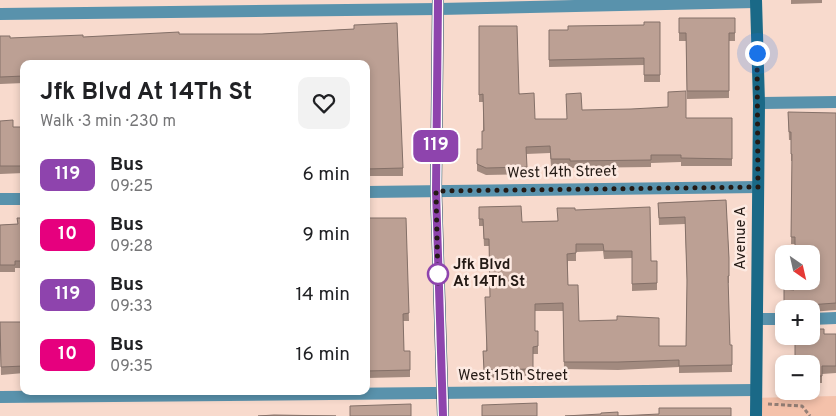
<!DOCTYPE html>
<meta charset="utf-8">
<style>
:root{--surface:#fff;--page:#f2f2f2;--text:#202124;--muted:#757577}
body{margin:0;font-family:Overpass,sans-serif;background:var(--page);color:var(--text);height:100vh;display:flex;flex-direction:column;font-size:19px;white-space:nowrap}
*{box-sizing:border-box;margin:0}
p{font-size:16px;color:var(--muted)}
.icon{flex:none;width:28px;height:28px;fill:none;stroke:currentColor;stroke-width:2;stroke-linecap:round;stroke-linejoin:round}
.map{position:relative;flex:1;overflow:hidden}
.sheet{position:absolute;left:20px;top:60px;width:350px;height:335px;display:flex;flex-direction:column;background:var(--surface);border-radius:10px;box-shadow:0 2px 8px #0003}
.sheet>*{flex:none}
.badge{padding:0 10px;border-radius:8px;font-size:18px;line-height:32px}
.needle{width:32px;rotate:146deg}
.fabs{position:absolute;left:775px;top:245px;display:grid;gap:10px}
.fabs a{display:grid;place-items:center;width:45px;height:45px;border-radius:10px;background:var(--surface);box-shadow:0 2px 8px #0003;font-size:25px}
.you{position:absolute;width:25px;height:25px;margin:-12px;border:4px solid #fff;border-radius:50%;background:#1a73e8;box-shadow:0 0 0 8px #1a73e833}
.map>.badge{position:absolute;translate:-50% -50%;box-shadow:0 0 0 2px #fff}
.round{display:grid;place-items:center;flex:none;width:52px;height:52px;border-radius:10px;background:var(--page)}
.head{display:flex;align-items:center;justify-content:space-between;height:85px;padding:0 20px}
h1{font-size:24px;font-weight:700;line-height:38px}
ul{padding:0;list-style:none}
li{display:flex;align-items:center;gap:15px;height:60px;padding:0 20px}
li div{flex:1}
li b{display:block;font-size:19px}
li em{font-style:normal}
li .badge{min-width:55px;font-weight:700;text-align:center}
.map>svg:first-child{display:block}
.green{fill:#f4c1aa}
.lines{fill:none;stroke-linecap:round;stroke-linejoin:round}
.path{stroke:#947f76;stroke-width:3;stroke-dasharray:4 2.5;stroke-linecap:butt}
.street{stroke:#5992ac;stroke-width:12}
.secondary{stroke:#1a6987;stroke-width:12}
.primary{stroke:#20495a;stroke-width:12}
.wall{fill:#a28a7f}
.building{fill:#bca094;stroke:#847068}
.line-casing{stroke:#fff;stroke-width:11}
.line{stroke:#8e44ad;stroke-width:8}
.walk{stroke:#241a15;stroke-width:5;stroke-dasharray:0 9}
.stop-dot{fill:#fff;stroke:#8e44ad;stroke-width:2.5}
.labels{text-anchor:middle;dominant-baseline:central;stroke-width:5;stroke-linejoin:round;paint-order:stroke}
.street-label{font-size:15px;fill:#241a15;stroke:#fdeae2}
.stop-label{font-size:15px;font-weight:bold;fill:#241a15;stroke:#fdeae2;text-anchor:start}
</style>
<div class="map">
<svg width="836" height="416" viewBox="0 0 836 416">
<rect width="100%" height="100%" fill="#f8dacd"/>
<!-- green -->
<path class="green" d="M 836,396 L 836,416 L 754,416 L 754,398 Z"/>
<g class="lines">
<!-- path -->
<path class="path" d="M 768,404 L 802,406 L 810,416"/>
<!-- street -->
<g class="street">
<path d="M 0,14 L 439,9 L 755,2"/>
<path d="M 759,103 L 836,102"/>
<path d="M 366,192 L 758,187"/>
<path d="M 0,199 L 24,199"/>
<path d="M 757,319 L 784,319"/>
<path d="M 811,319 L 836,318"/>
<path d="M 0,397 L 756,390"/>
</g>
<!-- secondary -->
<path class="secondary" d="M 756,0 L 759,103 L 756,416"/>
<!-- primary -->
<path class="primary" d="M 438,0 L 436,191 L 443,416"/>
</g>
<!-- wall -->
<g class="wall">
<path d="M 791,0 L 822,0 L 822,3 L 791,4 Z"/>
<path d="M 679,18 L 735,18 L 735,41 L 729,41 L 729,98 L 687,99 L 686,41 L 679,41 Z"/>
<path d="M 660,22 L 660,82 L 644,82 L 644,65 L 549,67 L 549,30 L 568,30 L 644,25 Z"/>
<path d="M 479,26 L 535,119 L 567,119 L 582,110 L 686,118 L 732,118 L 732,166 L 681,166 L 681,162 L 651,163 L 651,167 L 570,168 L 570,166 L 551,166 L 550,153 L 526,154 L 527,174 L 486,175 L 477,171 L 477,149 L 482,149 L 483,131 L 483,102 L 479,102 Z"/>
<path d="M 354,29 L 403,168 L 403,176 L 366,176 L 366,64 L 24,64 L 24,83 L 0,84 L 0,36 L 10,38 L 83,37 L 179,34 L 262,34 Z"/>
<path d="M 788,112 L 836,194 L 836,310 L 811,312 L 811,309 L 784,309 L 784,289 L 794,290 L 795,244 L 791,244 L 792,161 L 791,161 L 791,140 L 789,140 Z"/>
<path d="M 0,121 L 13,127 L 24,127 L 24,173 L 0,174 Z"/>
<path d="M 726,200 L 729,258 L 729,283 L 728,283 L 730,345 L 732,345 L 732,372 L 679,373 L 679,367 L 618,370 L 564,369 L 563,311 L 535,311 L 535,331 L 538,331 L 538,354 L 533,354 L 533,376 L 484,378 L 483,351 L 486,351 L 490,297 L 489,246 L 484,246 L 483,226 L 479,226 L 479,207 L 522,222 L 557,221 L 575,210 L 651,261 L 657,283 L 657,290 L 632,291 L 632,258 L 604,259 L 603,251 L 576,252 L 576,261 L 568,261 L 568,285 L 579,321 L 659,346 L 686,346 L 687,285 L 685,224 L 659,225 L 658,203 Z"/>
<path d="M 24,218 L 24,268 L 15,268 L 15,272 L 0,272 L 0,225 L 18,224 Z"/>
<path d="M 366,218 L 406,218 L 409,321 L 403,321 L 404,351 L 410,351 L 410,377 L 366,378 Z"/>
<path d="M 0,322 L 24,322 L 24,373 L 1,375 Z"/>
<path d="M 824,334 L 836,334 L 836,373 L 822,374 L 822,383 L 811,383 L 811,364 Z"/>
</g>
<!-- building -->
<g class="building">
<path d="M 679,18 L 735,18 L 735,33 L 729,33 L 729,91 L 687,91 L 686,33 L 679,33 Z"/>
<path d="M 644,22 L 660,22 L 660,75 L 644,75 L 644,58 L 549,60 L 549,30 L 568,30 L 568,26 L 644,25 Z"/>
<path d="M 397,23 L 403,168 L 366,169 L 366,64 L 24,64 L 24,76 L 0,77 L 0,36 L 10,36 L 10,38 L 83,35 L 83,37 L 179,32 L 179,34 L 262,34 L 354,29 L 354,25 Z"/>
<path d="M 479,26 L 517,26 L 519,94 L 534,93 L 535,119 L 567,119 L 566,94 L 581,93 L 582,110 L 631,109 L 668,107 L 668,92 L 686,91 L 686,118 L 732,118 L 732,159 L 681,158 L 681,155 L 651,155 L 651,160 L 570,161 L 570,159 L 551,159 L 550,146 L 526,147 L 527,167 L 486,168 L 477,164 L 477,149 L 482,149 L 482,131 L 484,131 L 483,94 L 479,95 Z"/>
<path d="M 788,112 L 836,113 L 836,303 L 808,305 L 784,304 L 784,289 L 794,290 L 794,281 L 811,281 L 811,254 L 795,254 L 795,237 L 791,237 L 792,154 L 791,154 L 791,132 L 789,132 Z"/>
<path d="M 13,120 L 13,127 L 24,127 L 24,166 L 0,166 L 0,121 Z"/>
<path d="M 726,200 L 729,258 L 729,276 L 728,276 L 730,345 L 732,345 L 732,365 L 679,366 L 679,360 L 618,362 L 564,362 L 563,303 L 535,304 L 535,331 L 538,331 L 538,346 L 533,347 L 533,369 L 484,370 L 483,351 L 487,351 L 485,297 L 490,297 L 489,239 L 484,239 L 483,219 L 479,219 L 479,207 L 521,206 L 522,222 L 558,221 L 557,208 L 575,208 L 575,210 L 650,207 L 651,261 L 657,261 L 657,283 L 632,284 L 632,251 L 604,251 L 603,244 L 576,244 L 576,253 L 567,254 L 568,285 L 578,285 L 579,321 L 617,320 L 617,316 L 659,318 L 659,346 L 686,346 L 687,280 L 685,217 L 659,218 L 658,203 Z"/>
<path d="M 17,218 L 24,218 L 24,261 L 15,261 L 15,265 L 0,265 L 0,225 L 18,224 Z"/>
<path d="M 366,218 L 406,218 L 409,313 L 403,314 L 404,351 L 410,351 L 410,370 L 366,371 Z"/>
<path d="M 0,322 L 24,322 L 24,366 L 1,367 Z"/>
<path d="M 811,329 L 824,329 L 824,334 L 836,334 L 836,366 L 822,366 L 822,376 L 811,376 L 811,364 L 791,364 L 791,360 L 795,360 L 795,336 L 811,336 Z"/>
<path d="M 537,403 L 537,416 L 482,416 L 482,405 Z"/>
<path d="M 411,404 L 411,416 L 350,416 L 350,406 Z"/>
<path d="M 659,408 L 731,408 L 731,416 L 565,416 L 601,414 L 601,413 L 618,412 L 618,416 L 659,414 Z"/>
<path d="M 274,415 L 336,416 L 258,416 Z"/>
</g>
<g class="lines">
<!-- line casing -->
<g class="line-casing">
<path id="line" d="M 438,0 L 436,191 L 443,416"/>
</g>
<!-- line -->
<use href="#line" class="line"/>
<!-- walk -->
<path class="walk" d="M 438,274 L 438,283 L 436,191 L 758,187 L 757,53"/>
</g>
<!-- markers -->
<circle class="stop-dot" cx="438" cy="274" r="10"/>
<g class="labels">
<!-- street labels -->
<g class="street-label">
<text transform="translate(562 173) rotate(-1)">West 14th Street</text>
<text transform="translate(741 238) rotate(-90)">Avenue A</text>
<text x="513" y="376">West 15th Street</text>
</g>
<!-- stop labels -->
<g class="stop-label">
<text x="453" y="265">Jfk Blvd<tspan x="453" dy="17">At 14Th St</tspan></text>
</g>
</g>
</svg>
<div class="fabs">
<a><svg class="needle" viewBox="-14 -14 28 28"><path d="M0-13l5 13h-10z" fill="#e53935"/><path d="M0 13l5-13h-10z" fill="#757577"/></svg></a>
<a>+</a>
<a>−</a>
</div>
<div class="you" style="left:757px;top:53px"></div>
<b class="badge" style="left:436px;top:146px;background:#8e44ad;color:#fff">119</b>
<section class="sheet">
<div class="head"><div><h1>Jfk Blvd At 14Th St</h1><p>Walk · 3 min · 230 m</p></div><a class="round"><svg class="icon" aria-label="heart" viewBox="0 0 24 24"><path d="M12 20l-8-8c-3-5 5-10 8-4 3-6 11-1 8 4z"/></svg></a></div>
<ul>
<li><span class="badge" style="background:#8e44ad;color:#fff">119</span><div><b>Bus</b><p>09:25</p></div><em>6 min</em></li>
<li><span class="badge" style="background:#e6007e;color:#fff">10</span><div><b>Bus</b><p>09:28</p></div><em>9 min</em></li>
<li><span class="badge" style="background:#8e44ad;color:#fff">119</span><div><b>Bus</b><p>09:33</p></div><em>14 min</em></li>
<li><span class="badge" style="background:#e6007e;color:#fff">10</span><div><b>Bus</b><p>09:35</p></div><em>16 min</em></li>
</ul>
</section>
</div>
